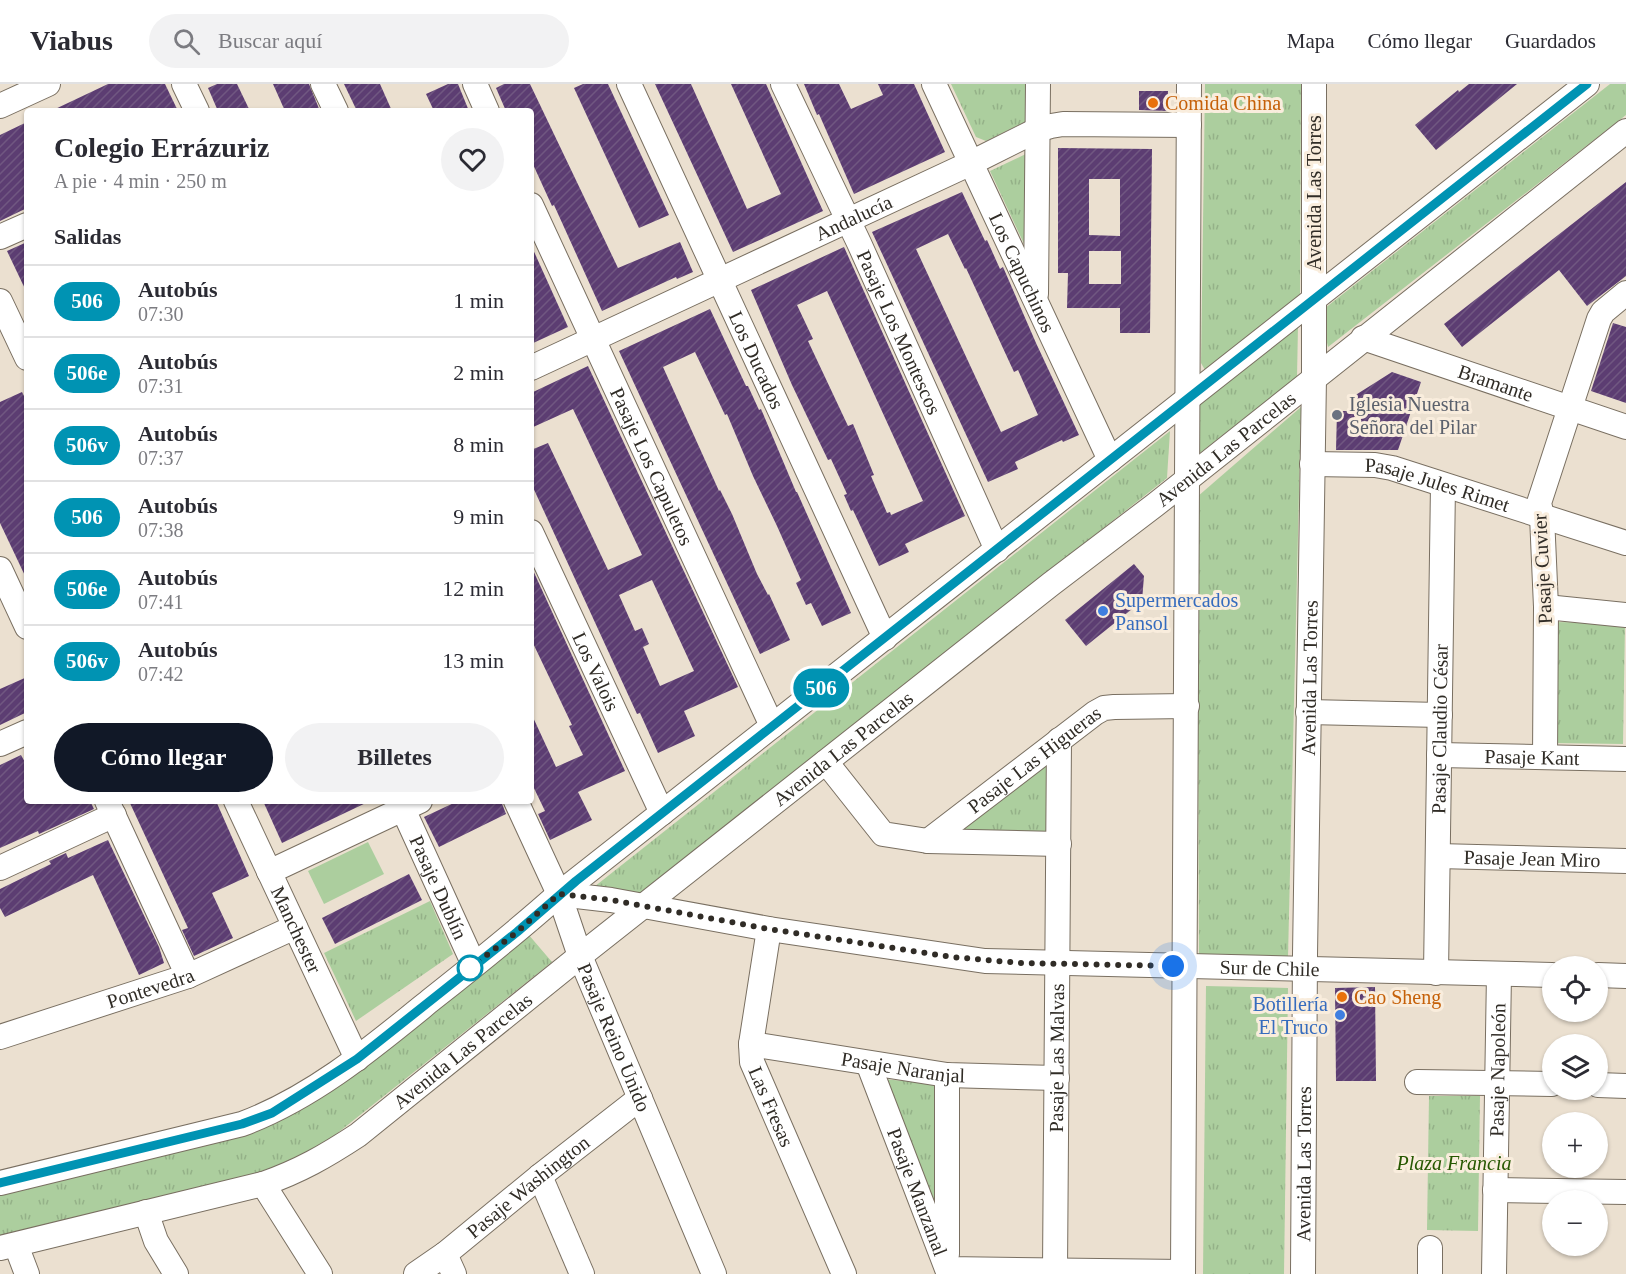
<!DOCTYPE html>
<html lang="es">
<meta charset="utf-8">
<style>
:root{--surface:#fff;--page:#f2f2f3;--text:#2b2b33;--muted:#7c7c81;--line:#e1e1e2;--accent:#111827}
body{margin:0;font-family:Georgia,serif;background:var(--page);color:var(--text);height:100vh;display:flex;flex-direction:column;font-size:22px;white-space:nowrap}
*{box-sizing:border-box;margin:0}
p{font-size:20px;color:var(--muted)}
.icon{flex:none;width:33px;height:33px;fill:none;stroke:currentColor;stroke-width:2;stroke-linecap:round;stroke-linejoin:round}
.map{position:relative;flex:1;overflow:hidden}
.details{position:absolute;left:24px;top:24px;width:510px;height:696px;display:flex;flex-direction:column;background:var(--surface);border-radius:6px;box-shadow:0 2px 4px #0004}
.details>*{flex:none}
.badge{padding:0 12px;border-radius:20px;font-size:21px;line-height:39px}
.controls{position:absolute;left:1542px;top:872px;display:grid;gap:12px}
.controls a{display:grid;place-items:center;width:66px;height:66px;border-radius:50%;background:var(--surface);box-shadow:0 2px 4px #0004;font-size:30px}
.you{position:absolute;width:30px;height:30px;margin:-15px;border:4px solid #fff;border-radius:50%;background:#1a73e8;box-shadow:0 0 0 9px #1a73e833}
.map>.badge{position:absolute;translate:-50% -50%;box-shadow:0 0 0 3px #fff}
h2{padding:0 30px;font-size:22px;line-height:54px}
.round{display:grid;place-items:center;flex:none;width:63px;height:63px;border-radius:32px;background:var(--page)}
.head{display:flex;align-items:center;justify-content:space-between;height:102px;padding:0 30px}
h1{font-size:28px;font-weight:700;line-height:45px}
.cta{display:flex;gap:12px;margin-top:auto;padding:12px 30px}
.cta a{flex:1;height:69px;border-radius:36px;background:var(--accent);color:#fff;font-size:24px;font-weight:700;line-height:69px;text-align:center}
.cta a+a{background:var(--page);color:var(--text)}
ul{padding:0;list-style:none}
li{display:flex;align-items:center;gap:18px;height:72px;padding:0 30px;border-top:2px solid var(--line)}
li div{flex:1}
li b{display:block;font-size:22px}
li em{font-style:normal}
li .badge{min-width:66px;font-weight:700;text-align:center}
header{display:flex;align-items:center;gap:36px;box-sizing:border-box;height:84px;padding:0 30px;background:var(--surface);border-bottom:2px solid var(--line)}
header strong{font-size:28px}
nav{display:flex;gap:33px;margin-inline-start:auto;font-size:21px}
.search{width:420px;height:54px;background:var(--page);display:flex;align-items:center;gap:15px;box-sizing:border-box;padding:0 21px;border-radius:33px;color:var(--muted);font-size:22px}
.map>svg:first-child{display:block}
.grass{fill:url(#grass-tufts)}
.garden{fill:#acce9e}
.building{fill:url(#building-hatch);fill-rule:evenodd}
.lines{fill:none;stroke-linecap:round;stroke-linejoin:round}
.minor-casing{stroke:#796f61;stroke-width:26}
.minor{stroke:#fff;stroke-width:24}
.line-casing{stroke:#fff;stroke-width:14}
.line{stroke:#0093b3;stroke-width:9}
.walk{stroke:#302c26;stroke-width:6;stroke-dasharray:0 10.8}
.food-dot{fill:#e8710a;stroke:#f9eddd;stroke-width:2}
.worship-dot{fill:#6b7280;stroke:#f9eddd;stroke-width:2}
.shop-dot{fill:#3f7fe0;stroke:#f9eddd;stroke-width:2}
.stop-dot{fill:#fff;stroke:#0093b3;stroke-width:3}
.labels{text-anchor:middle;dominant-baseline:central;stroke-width:6;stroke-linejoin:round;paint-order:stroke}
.food-label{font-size:20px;fill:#c56008;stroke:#f9eddd;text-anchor:start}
.street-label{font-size:20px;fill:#302c26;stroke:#f9eddd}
.worship-label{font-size:20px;fill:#5b616d;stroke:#f9eddd;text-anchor:start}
.shop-label{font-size:20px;fill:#366cbe;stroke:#f9eddd;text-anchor:start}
.park-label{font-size:20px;font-style:italic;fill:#265801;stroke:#f9eddd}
</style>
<header>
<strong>Viabus</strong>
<div class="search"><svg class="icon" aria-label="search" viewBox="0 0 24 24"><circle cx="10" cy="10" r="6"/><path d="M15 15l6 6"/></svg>Buscar aquí</div>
<nav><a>Mapa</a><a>Cómo llegar</a><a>Guardados</a></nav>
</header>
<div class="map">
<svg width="1626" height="1190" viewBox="0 0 1626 1190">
<defs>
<pattern id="grass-tufts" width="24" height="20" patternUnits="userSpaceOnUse" patternTransform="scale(1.5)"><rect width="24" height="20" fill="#acce9e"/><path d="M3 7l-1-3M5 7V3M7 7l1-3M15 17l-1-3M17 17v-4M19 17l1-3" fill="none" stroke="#94b188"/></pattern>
<pattern id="building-hatch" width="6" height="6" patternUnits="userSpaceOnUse" patternTransform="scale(1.5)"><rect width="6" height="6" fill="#5c3d72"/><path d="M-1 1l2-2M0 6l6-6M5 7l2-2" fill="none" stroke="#705781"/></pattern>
</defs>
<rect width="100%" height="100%" fill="#ebe0d0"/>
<!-- grass -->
<g class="grass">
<path d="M 951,0 L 1031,0 L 1031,35 L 986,57 L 976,53 Z"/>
<path d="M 1205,0 L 1301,0 L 1300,215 L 1205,286 L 1201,279 Z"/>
<path d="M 1610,0 L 1626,0 L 1626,31 L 1328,263 L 1320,228 Z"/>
<path d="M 1030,68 L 1033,179 L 990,87 Z"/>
<path d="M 1298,242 L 1297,293 L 1196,372 L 1196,316 Z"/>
<path d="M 1301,323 L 1288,873 L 1199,874 L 1197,413 Z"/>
<path d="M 1170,347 L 1167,394 L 639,810 L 594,803 Z"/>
<path d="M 1551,538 L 1625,539 L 1623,660 L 1549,659 Z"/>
<path d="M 1052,668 L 1049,749 L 953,748 Z"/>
<path d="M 430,817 L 453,870 L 356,937 L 324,869 Z"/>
<path d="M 528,850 L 552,878 L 330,1055 C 303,1073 279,1083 248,1093 L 0,1153 L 0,1110 L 248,1049 Z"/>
<path d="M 1206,902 L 1288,904 L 1284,1190 L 1203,1190 Z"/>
<path d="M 883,995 L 938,1000 L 939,1144 Z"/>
<path d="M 1429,1012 L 1480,1012 L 1478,1147 L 1427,1146 Z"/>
</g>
<!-- garden -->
<path class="garden" d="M 368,758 L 384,790 L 324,820 L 308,787 Z"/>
<!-- building -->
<g class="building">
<path d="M 108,0 L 165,0 L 178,27 L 51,27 Z"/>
<path d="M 217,0 L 237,0 L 250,27 L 218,27 L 208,4 Z"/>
<path d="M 273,0 L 309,0 L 320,27 L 285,27 Z"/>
<path d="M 344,0 L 380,0 L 392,27 L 357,27 Z"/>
<path d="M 448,0 L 458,0 L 469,27 L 434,27 L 426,10 Z"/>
<path d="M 504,0 L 530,0 L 618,184 L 680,158 L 693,188 L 677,195 L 676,193 L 602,227 L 554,121 L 552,122 L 531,76 L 531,27 L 506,27 L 496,4 Z"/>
<path d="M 583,0 L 608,0 L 669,131 L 639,144 L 574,4 Z"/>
<path d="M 655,0 L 691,0 L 747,125 L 781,110 L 731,0 L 766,0 L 823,127 L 733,168 Z"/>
<path d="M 804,0 L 839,0 L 851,25 L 883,11 L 878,0 L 914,0 L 945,68 L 854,110 L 819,30 L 817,31 Z"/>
<path d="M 1469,0 L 1517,0 L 1436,66 L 1415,41 L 1458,6 L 1459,8 Z"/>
<path d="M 1139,7 L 1168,7 L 1167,27 L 1139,26 Z"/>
<path d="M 27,38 L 27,124 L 0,137 L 0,51 Z"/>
<path d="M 1058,64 L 1152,65 L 1150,249 L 1120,249 L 1120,224 L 1067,224 L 1068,189 L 1058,189 ZM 1089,95 L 1120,95 L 1120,152 L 1089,151 ZM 1089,167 L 1121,167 L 1121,200 L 1089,200 Z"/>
<path d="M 1626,98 L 1626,192 L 1587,222 L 1559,186 L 1462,263 L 1444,240 Z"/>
<path d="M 962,108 L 985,157 L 987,156 L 1000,185 L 1003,183 L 1036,259 L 1079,351 L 1063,358 L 1062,356 L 1015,378 L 1018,385 L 988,398 L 872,148 ZM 948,150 L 965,185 L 966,184 L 1014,288 L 1018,286 L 1038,331 L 1001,348 L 916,165 Z"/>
<path d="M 27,158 L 27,209 L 7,167 Z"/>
<path d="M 531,161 L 568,243 L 531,260 Z"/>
<path d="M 844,163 L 965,432 L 905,460 L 909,468 L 879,482 L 853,426 L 851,427 L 844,411 L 847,410 L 831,375 L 828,376 L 792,301 L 751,206 ZM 827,207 L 923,417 L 891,431 L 890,428 L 887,429 L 871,392 L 874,391 L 853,340 L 848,342 L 808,257 L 813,255 L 797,221 Z"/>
<path d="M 710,225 L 746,302 L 748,302 L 759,326 L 761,325 L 796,408 L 797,408 L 851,529 L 822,542 L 811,519 L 806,521 L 796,499 L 801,496 L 777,442 L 753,392 L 727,330 L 725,331 L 695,268 L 663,283 L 719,407 L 720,406 L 732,430 L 757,490 L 768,511 L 769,510 L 790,556 L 760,570 L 619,267 Z"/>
<path d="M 1613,239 L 1626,243 L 1626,319 L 1591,307 Z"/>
<path d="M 588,282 L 738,603 L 684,627 L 695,652 L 658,669 L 640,629 L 637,630 L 531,399 L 531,366 L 548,359 L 608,486 L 642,471 L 573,325 L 531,344 L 531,309 ZM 652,496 L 694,587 L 660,602 L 643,563 L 649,560 L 642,544 L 635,547 L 619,511 Z"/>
<path d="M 1392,288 L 1421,298 L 1398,366 L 1336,366 L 1337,327 L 1355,327 L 1354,312 Z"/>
<path d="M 22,308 L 27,318 L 27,496 L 0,439 L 0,318 Z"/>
<path d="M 1134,480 L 1144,492 L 1142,517 L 1086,562 L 1065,536 Z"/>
<path d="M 531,482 L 625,687 L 578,708 L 592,736 L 550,756 L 538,730 L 545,727 L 531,698 L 531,629 L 556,683 L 583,671 L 569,642 L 572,641 L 531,555 Z"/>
<path d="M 27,593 L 27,628 L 0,641 L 0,605 Z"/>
<path d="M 21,671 L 27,682 L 27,717 L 90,717 L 94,725 L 39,750 L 38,747 L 0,764 L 0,681 Z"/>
<path d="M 129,717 L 216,717 L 249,792 L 212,809 L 233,854 L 194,872 L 182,846 L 188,844 Z"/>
<path d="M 263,717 L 370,717 L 282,759 Z"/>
<path d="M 458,717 L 501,717 L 506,730 L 439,763 L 424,733 Z"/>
<path d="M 108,756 L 159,863 L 164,879 L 139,891 L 93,791 L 5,833 L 0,824 L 0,805 L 51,780 L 49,777 L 66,769 L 68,774 Z"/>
<path d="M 409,790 L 422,816 L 335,860 L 322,834 Z"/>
<path d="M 1375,903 L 1376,997 L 1336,997 L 1335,904 Z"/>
</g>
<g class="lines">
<!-- minor casing -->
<g class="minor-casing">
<g id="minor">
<path d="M 184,0 L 197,27"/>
<path d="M 323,0 L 336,27"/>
<path d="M 475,0 L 487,27"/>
<path id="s1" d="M 629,0 L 885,554"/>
<path id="s2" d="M 783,0 L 859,159 L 997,466"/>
<path id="s3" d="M 934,0 L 1110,376"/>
<path d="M 0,22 L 48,0"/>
<path id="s4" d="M 531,121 L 772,642"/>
<path d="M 0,153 L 27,141"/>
<path d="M 1036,210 L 1038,0"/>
<path d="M 0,217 L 27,274"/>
<path id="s5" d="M 1363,254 L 1626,343"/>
<path id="s6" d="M 531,284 L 971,79 L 1037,46 L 1051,42 L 1063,40 L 1189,41"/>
<path id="s7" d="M 1312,380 L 1375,381 L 1392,384 L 1626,459"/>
<path id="s8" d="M 531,448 L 662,729"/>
<path d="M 0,485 L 27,543"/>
<path d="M 1546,523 L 1626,531"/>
<path d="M 1308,628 L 1440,631"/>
<path d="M 0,660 L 27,648"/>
<path id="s9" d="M 1439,671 L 1626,675"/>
<path d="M 1545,673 L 1546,523 L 1542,432 L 1539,419 L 1599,235 L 1603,228 L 1626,209"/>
<path d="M 826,678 L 883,750 L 928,757 L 1059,760"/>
<path d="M 107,717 L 188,892"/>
<path id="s10" d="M 236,717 L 357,975"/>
<path id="s11" d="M 516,717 L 559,810 L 580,872 L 714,1190"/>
<path id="s12" d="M 403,725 L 474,881"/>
<path id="s13" d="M 928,757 L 1095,629 L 1104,624 L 1114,623 L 1187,622"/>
<path id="s14" d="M 1438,772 L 1626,777"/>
<path d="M 0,784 L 114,731"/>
<path d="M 269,788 L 420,717"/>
<path id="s15" d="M 559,810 L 611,816 L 769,845 L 985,877 L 1552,891"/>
<path id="s16" d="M 769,845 L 751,960 L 752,978 L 844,1190"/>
<path id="s17" d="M 1436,889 L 1443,401"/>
<path d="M 1598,891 L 1626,892"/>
<path id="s18" d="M 0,953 L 188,892 L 295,843"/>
<path id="s19" d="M 751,960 L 947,991 L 1057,994"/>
<path id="s20" d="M 868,979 L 947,1185 L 1183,1188"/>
<path d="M 947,991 L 947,1170"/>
<path d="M 1417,998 L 1552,1000"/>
<path d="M 1598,1001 L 1626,1002"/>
<path d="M 540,1092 L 582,1190"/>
<path d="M 0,1099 L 242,1040 C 314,1013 373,963 432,915 C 475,881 518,847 559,810 L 1587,0"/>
<path d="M 263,1100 L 320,1190"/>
<path d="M 1495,1106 L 1626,1108"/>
<path d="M 146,1128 L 156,1157 L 176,1190"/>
<path d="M 16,1161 L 27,1190"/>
<path id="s21" d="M 0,1164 L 263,1100 C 300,1087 326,1072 358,1051 L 580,872 L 1051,500 L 1155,421 L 1626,47"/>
<path d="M 445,1170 L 454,1190"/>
<path id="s22" d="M 1055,1186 L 1059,656"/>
<path id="s23" d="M 416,1190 L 445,1170 L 540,1092 L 640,1014"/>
<path d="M 1183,1190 L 1189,0"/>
<path id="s24" d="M 1303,1190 L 1305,871 L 1314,293 L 1314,0"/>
<path d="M 1430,1190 L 1430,1164"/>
<path id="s25" d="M 1494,1190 L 1499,890"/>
</g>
</g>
<!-- minor -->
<use href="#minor" class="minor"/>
</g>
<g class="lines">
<!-- line casing -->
<g class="line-casing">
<path id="line" d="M 0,1099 L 242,1040 L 272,1029 L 357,975 L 517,848 L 576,797 L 1587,0"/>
</g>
<!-- line -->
<use href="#line" class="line"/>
<!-- walk -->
<path class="walk" d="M 470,884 L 517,848 L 559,810 L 611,816 L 769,845 L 952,873 L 1021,879 L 1173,882"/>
</g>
<!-- markers -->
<g class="food-dot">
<circle cx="1153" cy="19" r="6"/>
<circle cx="1342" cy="913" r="6"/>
</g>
<circle class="worship-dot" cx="1337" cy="331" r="6"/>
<g class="shop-dot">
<circle cx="1103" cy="527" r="6"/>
<circle cx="1340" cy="931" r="6"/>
</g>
<circle class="stop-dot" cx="470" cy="884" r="12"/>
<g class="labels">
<!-- food labels -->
<g class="food-label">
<text x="1165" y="19">Comida China</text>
<text x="1354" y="913">Cao Sheng</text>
</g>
<!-- street labels -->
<g class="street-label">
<text transform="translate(1314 109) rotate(-90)">Avenida Las Torres</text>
<text stroke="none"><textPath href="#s6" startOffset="356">Andalucía</textPath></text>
<text stroke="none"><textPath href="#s3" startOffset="208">Los Capuchinos</textPath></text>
<text stroke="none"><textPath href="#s2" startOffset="274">Pasaje Los Montescos</textPath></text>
<text stroke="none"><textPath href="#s1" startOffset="304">Los Ducados</textPath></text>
<text stroke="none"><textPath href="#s5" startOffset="140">Bramante</textPath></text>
<text stroke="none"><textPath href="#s21" startOffset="1484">Avenida Las Parcelas</textPath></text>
<text stroke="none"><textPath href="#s4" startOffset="288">Pasaje Los Capuletos</textPath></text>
<text stroke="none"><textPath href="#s7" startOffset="128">Pasaje Jules Rimet</textPath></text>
<text transform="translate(1542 485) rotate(-93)">Pasaje Cuvier</text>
<text stroke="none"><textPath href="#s8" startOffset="154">Los Valois</textPath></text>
<text stroke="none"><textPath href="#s24" startOffset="596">Avenida Las Torres</textPath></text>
<text stroke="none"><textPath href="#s17" startOffset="244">Pasaje Claudio César</textPath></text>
<text stroke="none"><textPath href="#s21" startOffset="998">Avenida Las Parcelas</textPath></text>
<text stroke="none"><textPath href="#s9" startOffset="93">Pasaje Kant</textPath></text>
<text stroke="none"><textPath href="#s13" startOffset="134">Pasaje Las Higueras</textPath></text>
<text stroke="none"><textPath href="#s14" startOffset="94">Pasaje Jean Miro</textPath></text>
<text stroke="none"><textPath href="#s12" startOffset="86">Pasaje Dublín</textPath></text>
<text stroke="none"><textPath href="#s10" startOffset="142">Manchester</textPath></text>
<text stroke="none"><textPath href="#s15" startOffset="716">Sur de Chile</textPath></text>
<text stroke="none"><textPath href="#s18" startOffset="158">Pontevedra</textPath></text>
<text stroke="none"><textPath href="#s11" startOffset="256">Pasaje Reino Unido</textPath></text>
<text stroke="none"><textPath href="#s21" startOffset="512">Avenida Las Parcelas</textPath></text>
<text stroke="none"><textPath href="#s22" startOffset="212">Pasaje Las Malvas</textPath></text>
<text stroke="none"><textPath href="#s19" startOffset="154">Pasaje Naranjal</textPath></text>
<text stroke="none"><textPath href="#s25" startOffset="204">Pasaje Napoleón</textPath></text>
<text stroke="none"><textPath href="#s16" startOffset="183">Las Fresas</textPath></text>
<text stroke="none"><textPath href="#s24" startOffset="110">Avenida Las Torres</textPath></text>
<text stroke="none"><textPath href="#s23" startOffset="142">Pasaje Washington</textPath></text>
<text stroke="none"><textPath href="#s20" startOffset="138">Pasaje Manzanal</textPath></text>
</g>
<!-- worship labels -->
<g class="worship-label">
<text x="1349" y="320">Iglesia Nuestra<tspan x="1349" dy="23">Señora del Pilar</tspan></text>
</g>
<!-- shop labels -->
<g class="shop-label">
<text x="1115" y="516">Supermercados<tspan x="1115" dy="23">Pansol</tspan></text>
<text x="1328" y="920" text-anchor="end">Botillería<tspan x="1328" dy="23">El Truco</tspan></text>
</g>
<!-- park labels -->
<g class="park-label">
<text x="1454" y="1079">Plaza Francia</text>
</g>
</g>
</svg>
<div class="controls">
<a><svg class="icon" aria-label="locate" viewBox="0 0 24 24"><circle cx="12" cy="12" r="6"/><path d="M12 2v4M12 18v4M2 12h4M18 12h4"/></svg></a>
<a><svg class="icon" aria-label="layers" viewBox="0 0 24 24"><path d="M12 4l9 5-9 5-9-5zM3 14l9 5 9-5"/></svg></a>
<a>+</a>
<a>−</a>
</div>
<div class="you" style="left:1173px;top:882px"></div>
<b class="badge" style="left:821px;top:604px;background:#0093b3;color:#fff">506</b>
<section class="details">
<div class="head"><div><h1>Colegio Errázuriz</h1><p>A pie · 4 min · 250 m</p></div><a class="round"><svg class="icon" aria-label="heart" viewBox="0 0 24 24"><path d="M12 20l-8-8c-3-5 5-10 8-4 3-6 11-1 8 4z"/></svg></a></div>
<h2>Salidas</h2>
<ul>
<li><span class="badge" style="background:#0093b3;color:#fff">506</span><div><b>Autobús</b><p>07:30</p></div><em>1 min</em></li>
<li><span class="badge" style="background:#0093b3;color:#fff">506e</span><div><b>Autobús</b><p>07:31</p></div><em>2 min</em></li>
<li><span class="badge" style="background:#0093b3;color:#fff">506v</span><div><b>Autobús</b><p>07:37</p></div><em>8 min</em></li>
<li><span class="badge" style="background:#0093b3;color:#fff">506</span><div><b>Autobús</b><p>07:38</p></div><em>9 min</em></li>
<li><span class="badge" style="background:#0093b3;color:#fff">506e</span><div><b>Autobús</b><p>07:41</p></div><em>12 min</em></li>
<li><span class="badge" style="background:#0093b3;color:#fff">506v</span><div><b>Autobús</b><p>07:42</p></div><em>13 min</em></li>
</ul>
<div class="cta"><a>Cómo llegar</a><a>Billetes</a></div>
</section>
</div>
